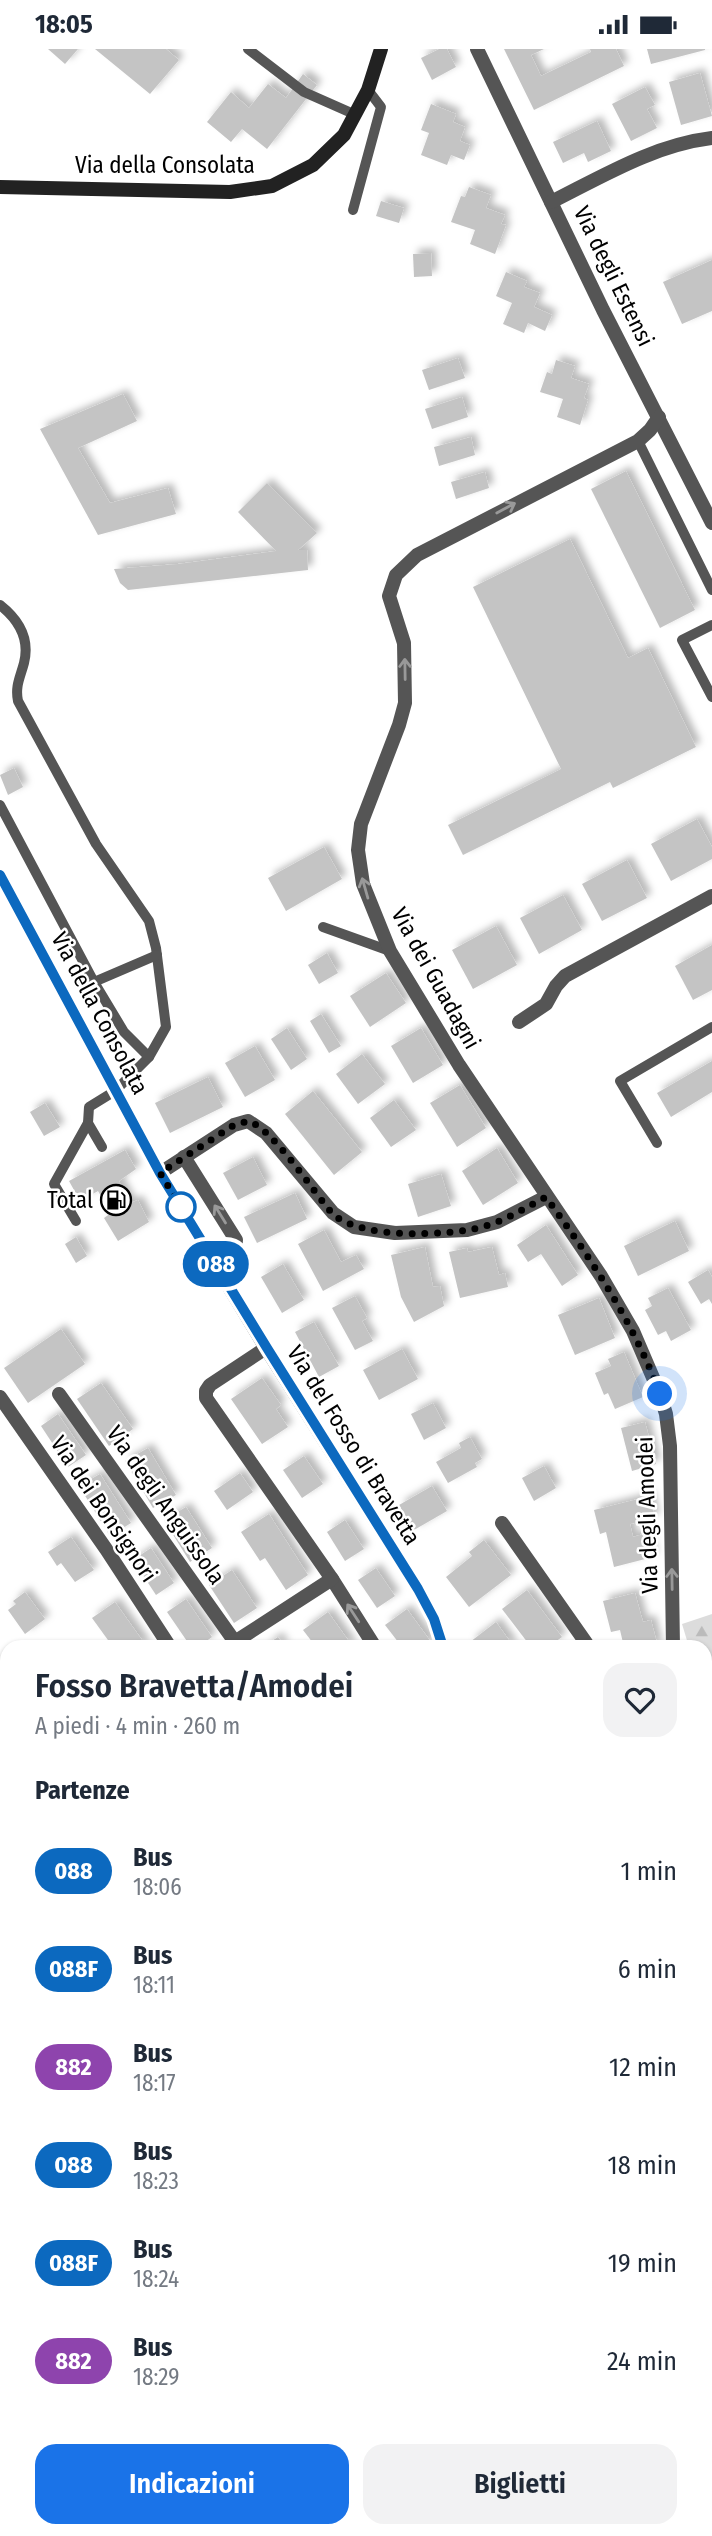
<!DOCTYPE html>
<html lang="it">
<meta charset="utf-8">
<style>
:root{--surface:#fff;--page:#f2f2f3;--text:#1f2937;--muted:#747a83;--accent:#1a73e8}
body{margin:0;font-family:"Fira Sans Condensed",sans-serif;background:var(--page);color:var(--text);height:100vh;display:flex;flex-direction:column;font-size:26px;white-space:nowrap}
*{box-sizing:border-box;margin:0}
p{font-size:23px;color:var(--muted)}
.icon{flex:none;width:38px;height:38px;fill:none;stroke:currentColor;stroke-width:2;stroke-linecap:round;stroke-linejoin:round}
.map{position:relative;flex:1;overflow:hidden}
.sheet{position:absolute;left:0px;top:1591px;width:712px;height:898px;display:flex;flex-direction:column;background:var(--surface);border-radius:21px 21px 0 0;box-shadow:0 2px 5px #0004}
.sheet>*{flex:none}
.badge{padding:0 14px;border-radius:23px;font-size:24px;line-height:46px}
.you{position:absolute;width:35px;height:35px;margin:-18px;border:5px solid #fff;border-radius:50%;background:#1a73e8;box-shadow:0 0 0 10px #1a73e833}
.map>.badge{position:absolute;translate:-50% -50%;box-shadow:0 0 0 4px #fff}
h2{padding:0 35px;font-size:26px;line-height:63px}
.round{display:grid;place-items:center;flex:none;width:74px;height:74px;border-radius:21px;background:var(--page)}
.headline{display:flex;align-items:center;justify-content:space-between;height:119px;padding:0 35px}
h1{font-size:33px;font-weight:600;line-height:52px}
.cta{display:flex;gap:14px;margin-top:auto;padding:14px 35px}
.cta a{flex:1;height:80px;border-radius:21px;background:var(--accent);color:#fff;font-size:28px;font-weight:600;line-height:80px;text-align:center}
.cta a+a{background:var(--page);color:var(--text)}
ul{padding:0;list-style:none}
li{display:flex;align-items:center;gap:21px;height:98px;padding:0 35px}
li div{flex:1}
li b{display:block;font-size:26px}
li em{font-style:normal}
li .badge{min-width:77px;font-weight:700;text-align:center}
.status{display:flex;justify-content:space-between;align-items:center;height:49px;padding:0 35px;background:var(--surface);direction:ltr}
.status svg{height:19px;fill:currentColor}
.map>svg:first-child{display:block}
.green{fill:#dcdcdc}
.forest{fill:url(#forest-firs)}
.building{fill:#c4c4c4;filter:url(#shadow)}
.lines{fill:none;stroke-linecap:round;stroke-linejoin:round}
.service{stroke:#555;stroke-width:10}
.minor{stroke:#555;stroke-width:14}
.tertiary{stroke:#555;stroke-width:14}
.secondary{stroke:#222;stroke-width:14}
.oneway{stroke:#999}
.line-casing{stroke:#fff;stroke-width:16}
.line{stroke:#0c69bf;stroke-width:10}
.walk{stroke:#000;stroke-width:7;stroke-dasharray:0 12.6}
.stop-dot{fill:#fff;stroke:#0c69bf;stroke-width:3.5}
.labels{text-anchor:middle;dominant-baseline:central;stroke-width:5;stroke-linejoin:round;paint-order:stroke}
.street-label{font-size:23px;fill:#000;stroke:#fff}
.poi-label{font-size:23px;fill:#000;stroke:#fff;text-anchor:end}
</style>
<div class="status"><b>18:05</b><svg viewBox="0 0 49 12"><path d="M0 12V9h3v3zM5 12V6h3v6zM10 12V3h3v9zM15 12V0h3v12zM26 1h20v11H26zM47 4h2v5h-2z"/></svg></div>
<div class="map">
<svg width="712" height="2487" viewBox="0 0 712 2487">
<defs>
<pattern id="forest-firs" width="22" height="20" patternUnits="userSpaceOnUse" patternTransform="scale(1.75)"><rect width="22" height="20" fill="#dcdcdc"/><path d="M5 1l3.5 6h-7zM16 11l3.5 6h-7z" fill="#bbb"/></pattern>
<filter id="shadow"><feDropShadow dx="5" dy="-5" stdDeviation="3.5" flood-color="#0004"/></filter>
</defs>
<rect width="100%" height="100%" fill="#fff"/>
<!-- green -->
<g class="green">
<path d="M 712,2139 L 712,2338 L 705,2329 L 705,2146 Z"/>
<path d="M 0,2361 L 7,2364 L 7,2482 L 131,2482 L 128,2487 L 0,2487 Z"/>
</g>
<!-- forest -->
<path class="forest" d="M 712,1565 L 712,1652 L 705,1640 L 705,1598 L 689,1598 L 682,1575 Z"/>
<!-- building -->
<g class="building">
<path d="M 48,0 L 78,0 L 65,15 Z"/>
<path d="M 95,0 L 166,0 L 179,11 L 150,45 Z"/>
<path d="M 439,0 L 447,0 L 456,18 L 432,31 L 421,9 Z"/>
<path d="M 504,0 L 544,0 L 531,6 L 541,27 L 591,3 L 590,0 L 616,0 L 624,17 L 534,61 Z"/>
<path d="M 647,0 L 705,0 L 705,1 L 651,15 Z"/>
<path d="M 700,24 L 712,67 L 681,76 L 669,33 Z"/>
<path d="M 303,25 L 317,36 L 267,100 L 242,80 L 231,93 L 207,73 L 231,43 L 249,59 L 268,35 L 286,49 Z"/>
<path d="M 645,38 L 655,56 L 647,60 L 657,79 L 631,92 L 612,55 Z"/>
<path d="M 431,55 L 456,65 L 453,73 L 465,78 L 460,92 L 470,96 L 464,111 L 451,106 L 447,116 L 421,106 L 429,84 L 421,81 Z"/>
<path d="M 597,72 L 611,102 L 588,113 L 584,104 L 563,114 L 553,93 Z"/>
<path d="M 469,138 L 491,146 L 486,159 L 505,166 L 501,175 L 506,176 L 495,205 L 470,195 L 475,181 L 451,173 L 461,147 L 465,148 Z"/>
<path d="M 381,152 L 404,159 L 399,174 L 376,167 Z"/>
<path d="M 431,204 L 432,227 L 414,228 L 413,205 Z"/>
<path d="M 712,211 L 712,262 L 682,275 L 663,233 Z"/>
<path d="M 506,223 L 527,232 L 524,238 L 540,244 L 534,258 L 552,266 L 545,282 L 528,274 L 524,284 L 503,275 L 512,254 L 496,247 Z"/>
<path d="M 458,309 L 465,329 L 429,341 L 422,321 Z"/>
<path d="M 556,311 L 575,317 L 571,329 L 589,335 L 584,349 L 588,351 L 580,376 L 557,368 L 563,350 L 540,343 L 547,323 L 552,325 Z"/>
<path d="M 123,345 L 137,372 L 78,399 L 110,454 L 168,439 L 176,465 L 98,486 L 40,380 Z"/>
<path d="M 462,348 L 468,368 L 432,380 L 425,360 Z"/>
<path d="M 471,388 L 475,406 L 439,417 L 434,398 Z"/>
<path d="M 626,422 L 695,561 L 660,579 L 591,440 Z"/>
<path d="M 485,423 L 489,439 L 456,450 L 451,433 Z"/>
<path d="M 267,434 L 317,484 L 298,501 L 307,501 L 308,521 L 128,541 L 120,534 L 114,520 L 178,515 L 276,502 L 238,463 Z"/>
<path d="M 570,490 L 628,609 L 648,599 L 696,698 L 613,739 L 610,733 L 463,806 L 448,776 L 561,720 L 473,538 Z"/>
<path d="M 14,719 L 23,738 L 8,746 L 0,726 Z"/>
<path d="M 697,770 L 712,798 L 712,810 L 671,832 L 651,795 Z"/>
<path d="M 324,798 L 342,830 L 286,862 L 268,829 Z"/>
<path d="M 627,811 L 647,849 L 602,872 L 582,835 Z"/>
<path d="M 563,846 L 582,881 L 539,905 L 520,869 Z"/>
<path d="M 496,877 L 517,916 L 473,940 L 452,901 Z"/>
<path d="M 712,896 L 712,941 L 693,951 L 675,917 Z"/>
<path d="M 327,904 L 338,924 L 319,935 L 308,916 Z"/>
<path d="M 386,924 L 406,954 L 370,978 L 350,947 Z"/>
<path d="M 321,965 L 341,997 L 329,1004 L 310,972 Z"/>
<path d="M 287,979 L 307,1010 L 291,1021 L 271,990 Z"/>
<path d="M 421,979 L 443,1016 L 413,1034 L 391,997 Z"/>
<path d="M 255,997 L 275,1031 L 245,1048 L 225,1014 Z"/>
<path d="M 362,1005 L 385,1035 L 358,1055 L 336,1025 Z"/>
<path d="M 712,1012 L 712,1043 L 671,1068 L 657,1044 Z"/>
<path d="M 208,1028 L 223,1058 L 170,1084 L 155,1054 Z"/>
<path d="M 460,1036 L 486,1079 L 457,1098 L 430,1054 Z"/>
<path d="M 313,1042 L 362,1103 L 334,1126 L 285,1065 Z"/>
<path d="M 394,1051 L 416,1081 L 391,1098 L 370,1069 Z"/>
<path d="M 45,1054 L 60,1078 L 44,1087 L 30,1063 Z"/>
<path d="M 497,1099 L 518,1134 L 483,1156 L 462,1122 Z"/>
<path d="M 125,1101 L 136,1120 L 119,1132 L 131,1154 L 138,1151 L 149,1173 L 118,1192 L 104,1169 L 111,1164 L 98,1142 L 80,1152 L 69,1132 Z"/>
<path d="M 253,1108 L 267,1136 L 238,1151 L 223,1124 Z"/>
<path d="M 441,1125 L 451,1157 L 418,1168 L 408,1135 Z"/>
<path d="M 295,1144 L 307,1170 L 257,1194 L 244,1168 Z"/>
<path d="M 675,1172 L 689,1202 L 638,1227 L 624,1197 Z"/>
<path d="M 546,1176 L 578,1226 L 562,1237 L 541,1205 L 528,1213 L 517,1196 Z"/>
<path d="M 324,1181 L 341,1213 L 356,1206 L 364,1220 L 323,1242 L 298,1195 Z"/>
<path d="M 76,1188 L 87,1207 L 76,1214 L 65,1195 Z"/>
<path d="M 425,1198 L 433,1238 L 440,1237 L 444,1257 L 414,1273 L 401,1248 L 391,1206 Z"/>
<path d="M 492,1198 L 499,1226 L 505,1224 L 508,1238 L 460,1249 L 449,1203 L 467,1199 L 468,1203 Z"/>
<path d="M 283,1215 L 304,1251 L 282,1264 L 261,1228 Z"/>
<path d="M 708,1221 L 712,1228 L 712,1255 L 709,1250 L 701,1255 L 688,1233 Z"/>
<path d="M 668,1239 L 691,1281 L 671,1292 L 666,1282 L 658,1286 L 645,1261 L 652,1257 L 648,1249 Z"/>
<path d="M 355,1247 L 367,1269 L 362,1272 L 373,1292 L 355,1301 L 332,1259 Z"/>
<path d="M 599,1249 L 615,1289 L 575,1306 L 558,1266 Z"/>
<path d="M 314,1273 L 339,1317 L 319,1328 L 295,1283 Z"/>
<path d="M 61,1280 L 85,1315 L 28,1354 L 4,1319 Z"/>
<path d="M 402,1300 L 418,1330 L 379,1351 L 363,1321 Z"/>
<path d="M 624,1303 L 643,1348 L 615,1360 L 608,1344 L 604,1346 L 595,1324 L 611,1317 L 608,1310 Z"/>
<path d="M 262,1329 L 281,1356 L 276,1360 L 288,1378 L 262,1395 L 231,1350 Z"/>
<path d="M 101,1334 L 133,1380 L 109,1397 L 77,1350 Z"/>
<path d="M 433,1354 L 446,1379 L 424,1391 L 411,1365 Z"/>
<path d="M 58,1365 L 86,1406 L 68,1418 L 41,1377 Z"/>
<path d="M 645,1373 L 656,1415 L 632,1422 L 621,1379 Z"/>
<path d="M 470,1388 L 482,1410 L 475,1414 L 477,1418 L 448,1434 L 436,1413 L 461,1399 L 459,1394 Z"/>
<path d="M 148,1399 L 176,1446 L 153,1459 L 125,1412 Z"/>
<path d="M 304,1407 L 323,1435 L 302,1449 L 283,1421 Z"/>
<path d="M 544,1417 L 556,1439 L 534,1452 L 522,1429 Z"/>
<path d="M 240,1424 L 253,1443 L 227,1461 L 214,1442 Z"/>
<path d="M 100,1425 L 131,1474 L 110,1487 L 79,1437 Z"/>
<path d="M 432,1437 L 447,1462 L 414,1481 L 399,1456 Z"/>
<path d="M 650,1447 L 655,1469 L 630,1475 L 633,1488 L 647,1484 L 653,1508 L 614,1518 L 606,1483 L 600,1485 L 594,1461 Z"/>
<path d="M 186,1458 L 212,1499 L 190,1513 L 164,1471 Z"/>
<path d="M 269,1465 L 308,1526 L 286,1541 L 265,1509 L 260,1512 L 241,1483 Z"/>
<path d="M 345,1471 L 364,1500 L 345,1512 L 327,1483 Z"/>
<path d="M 71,1488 L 94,1521 L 75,1533 L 61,1514 L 57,1517 L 48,1503 Z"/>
<path d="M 484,1491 L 511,1526 L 469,1558 L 446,1528 L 472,1507 L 469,1503 Z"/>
<path d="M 151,1499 L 174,1534 L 156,1546 L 133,1511 Z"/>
<path d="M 376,1519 L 395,1547 L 377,1559 L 358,1531 Z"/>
<path d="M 232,1521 L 257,1559 L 234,1574 L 209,1536 Z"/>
<path d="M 527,1541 L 562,1588 L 548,1598 L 531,1598 L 502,1560 Z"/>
<path d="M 25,1543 L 45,1570 L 25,1585 L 8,1561 L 16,1555 L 13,1552 Z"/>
<path d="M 635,1544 L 643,1573 L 651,1571 L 658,1598 L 624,1598 L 620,1581 L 611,1583 L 603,1552 Z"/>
<path d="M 186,1550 L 212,1588 L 198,1598 L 191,1598 L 167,1563 Z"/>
<path d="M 115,1553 L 147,1598 L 113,1598 L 92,1569 Z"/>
<path d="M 407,1560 L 431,1593 L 424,1598 L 402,1598 L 385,1576 Z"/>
<path d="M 328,1563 L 353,1598 L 316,1598 L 303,1581 Z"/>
<path d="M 496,1573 L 514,1598 L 474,1598 L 470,1593 Z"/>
<path d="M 278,1588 L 285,1598 L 263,1598 Z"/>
<path d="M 7,1628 L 7,1665 L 0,1670 L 0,1633 Z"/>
<path d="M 705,1689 L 712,1701 L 712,1758 L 705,1747 Z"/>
<path d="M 0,1792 L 7,1802 L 7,1848 L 0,1837 Z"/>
<path d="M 705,1858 L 712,1872 L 712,1898 L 705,1901 Z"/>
<path d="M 7,1906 L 7,1930 L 0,1920 L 0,1911 Z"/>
<path d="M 0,2062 L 7,2072 L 7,2167 L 0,2158 Z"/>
</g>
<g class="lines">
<!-- service -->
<g class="service">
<path d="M 248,0 L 304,43 L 356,66"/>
<path d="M 353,161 L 381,58 L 368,41"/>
<path d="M 638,392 L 712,541"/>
<path d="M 0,556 C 19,571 30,590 24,614 C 20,629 15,637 18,652 L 96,795 L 149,872 L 156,899 L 166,978 L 149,1008 L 115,1042 L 89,1058 L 88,1074 L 102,1098"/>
<path d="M 712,576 L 682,591 L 712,648"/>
<path d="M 0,756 L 94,933 L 124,983 L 149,1008"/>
<path d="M 323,878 L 390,902"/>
<path d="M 94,933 L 157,906"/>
<path d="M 657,1094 L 620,1032 L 712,978"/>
<path d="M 76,1172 L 54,1135 L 88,1074"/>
<path d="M 0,2333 L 7,2336"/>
</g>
<!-- minor -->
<g class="minor">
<path d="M 477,0 L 603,261 L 712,474"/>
<path d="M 551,153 C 603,127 654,96 712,89"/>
<path d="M 659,368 L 650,381 L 638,392 L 417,506 L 396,526 L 389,547 L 404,594 L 405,654 L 399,676 L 361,775 L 358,801 L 363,835 L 390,902 L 459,1016 L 601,1227 L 633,1282 L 660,1345 L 666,1365 L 670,1397 L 673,1598"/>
<path d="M 519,973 L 546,955 L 556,937 L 565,927 L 712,847"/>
<path d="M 184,1108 L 236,1191 L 235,1203 L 220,1221"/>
<path d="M 160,1124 L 234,1076 L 248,1072 L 266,1084 L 333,1164 L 354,1178 L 395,1184 L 467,1181 L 497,1173 L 546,1148"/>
<path d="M 266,1299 L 210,1336 L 206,1342 L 206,1349 L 332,1530 L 375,1598"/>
<path d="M 59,1345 L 235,1593"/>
<path d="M 0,1348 L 106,1500 L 170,1598"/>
<path d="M 502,1474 L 589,1598"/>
<path d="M 227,1598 L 332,1530"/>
<path d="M 0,1704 L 7,1715"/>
<path d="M 0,1758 L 7,1753"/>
<path d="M 705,1777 L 712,1793"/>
<path d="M 0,1885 L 7,1880"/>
<path d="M 705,1919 L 712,1914"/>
</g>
<!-- tertiary -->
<path class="tertiary" d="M 148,2487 L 151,2482"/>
<!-- secondary -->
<g class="secondary">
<path d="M 0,138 L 230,143 L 272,137 L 313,116 L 344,86 L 368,41 L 381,0"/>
<path d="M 0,826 L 160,1124 L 266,1299 L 418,1540 L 434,1570 L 443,1598"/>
<path d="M 0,1986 L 7,1996"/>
<path d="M 705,2355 L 712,2364"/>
<path d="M 423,2482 L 439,2487"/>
</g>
</g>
<!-- one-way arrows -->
<defs><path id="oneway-shaft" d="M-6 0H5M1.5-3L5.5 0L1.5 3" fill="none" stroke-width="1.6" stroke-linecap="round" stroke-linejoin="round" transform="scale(1.75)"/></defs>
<g class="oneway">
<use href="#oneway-shaft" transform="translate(506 459) rotate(-28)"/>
<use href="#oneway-shaft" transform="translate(405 620) rotate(-91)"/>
<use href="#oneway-shaft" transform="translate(365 839) rotate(-106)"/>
<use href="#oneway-shaft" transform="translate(220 1165) rotate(-122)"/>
<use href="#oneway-shaft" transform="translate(672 1530) rotate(-91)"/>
<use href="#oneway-shaft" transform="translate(353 1564) rotate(-123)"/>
</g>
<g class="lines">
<!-- line casing -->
<g class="line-casing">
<path id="line" d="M 0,826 L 160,1124 L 267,1299 L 418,1540 L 434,1570 L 443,1598"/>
</g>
<!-- line -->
<use href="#line" class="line"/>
<!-- walk -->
<path class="walk" d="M 181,1158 L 160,1124 L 234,1076 L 248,1072 C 272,1079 313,1142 331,1163 C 356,1191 448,1187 482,1178 C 505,1172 525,1159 546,1148 C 591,1210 633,1272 660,1345"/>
</g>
<!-- icons -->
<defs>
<g id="fuel-ring" transform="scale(1.575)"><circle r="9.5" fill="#fff" stroke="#000" stroke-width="1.5"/><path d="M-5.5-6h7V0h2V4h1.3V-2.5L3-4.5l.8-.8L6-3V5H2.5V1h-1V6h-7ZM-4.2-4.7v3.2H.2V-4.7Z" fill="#000"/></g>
</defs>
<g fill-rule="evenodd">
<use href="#fuel-ring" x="116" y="1151"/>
</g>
<!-- markers -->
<circle class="stop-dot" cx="181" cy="1158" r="14"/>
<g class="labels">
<!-- street labels -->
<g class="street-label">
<text x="165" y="116">Via della Consolata</text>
<text transform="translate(614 227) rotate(64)">Via degli Estensi</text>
<text transform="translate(436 929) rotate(61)">Via dei Guadagni</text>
<text transform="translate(100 964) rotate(62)">Via della Consolata</text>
<text transform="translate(354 1396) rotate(58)">Via del Fosso di Bravetta</text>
<text transform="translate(166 1456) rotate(55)">Via degli Anguissola</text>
<text transform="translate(104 1460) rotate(56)">Via dei Bonsignori</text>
<text transform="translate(647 1466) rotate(-92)">Via degli Amodei</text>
</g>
<!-- poi labels -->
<g class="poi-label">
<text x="93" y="1151">Total</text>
</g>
</g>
</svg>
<div class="you" style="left:660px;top:1345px"></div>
<b class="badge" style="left:216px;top:1215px;background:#0c69bf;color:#fff">088</b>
<section class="sheet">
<div class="headline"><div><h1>Fosso Bravetta/Amodei</h1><p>A piedi · 4 min · 260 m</p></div><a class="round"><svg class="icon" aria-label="heart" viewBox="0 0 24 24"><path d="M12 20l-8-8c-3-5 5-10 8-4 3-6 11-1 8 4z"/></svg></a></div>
<h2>Partenze</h2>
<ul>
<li><span class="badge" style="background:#0c69bf;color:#fff">088</span><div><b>Bus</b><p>18:06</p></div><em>1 min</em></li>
<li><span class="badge" style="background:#0c69bf;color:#fff">088F</span><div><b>Bus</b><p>18:11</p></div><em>6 min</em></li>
<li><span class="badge" style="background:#8e44ad;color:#fff">882</span><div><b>Bus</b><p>18:17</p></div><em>12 min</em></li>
<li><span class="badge" style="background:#0c69bf;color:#fff">088</span><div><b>Bus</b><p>18:23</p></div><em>18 min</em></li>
<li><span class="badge" style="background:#0c69bf;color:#fff">088F</span><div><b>Bus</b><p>18:24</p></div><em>19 min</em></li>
<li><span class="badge" style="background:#8e44ad;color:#fff">882</span><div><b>Bus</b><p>18:29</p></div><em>24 min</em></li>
</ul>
<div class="cta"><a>Indicazioni</a><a>Biglietti</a></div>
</section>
</div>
